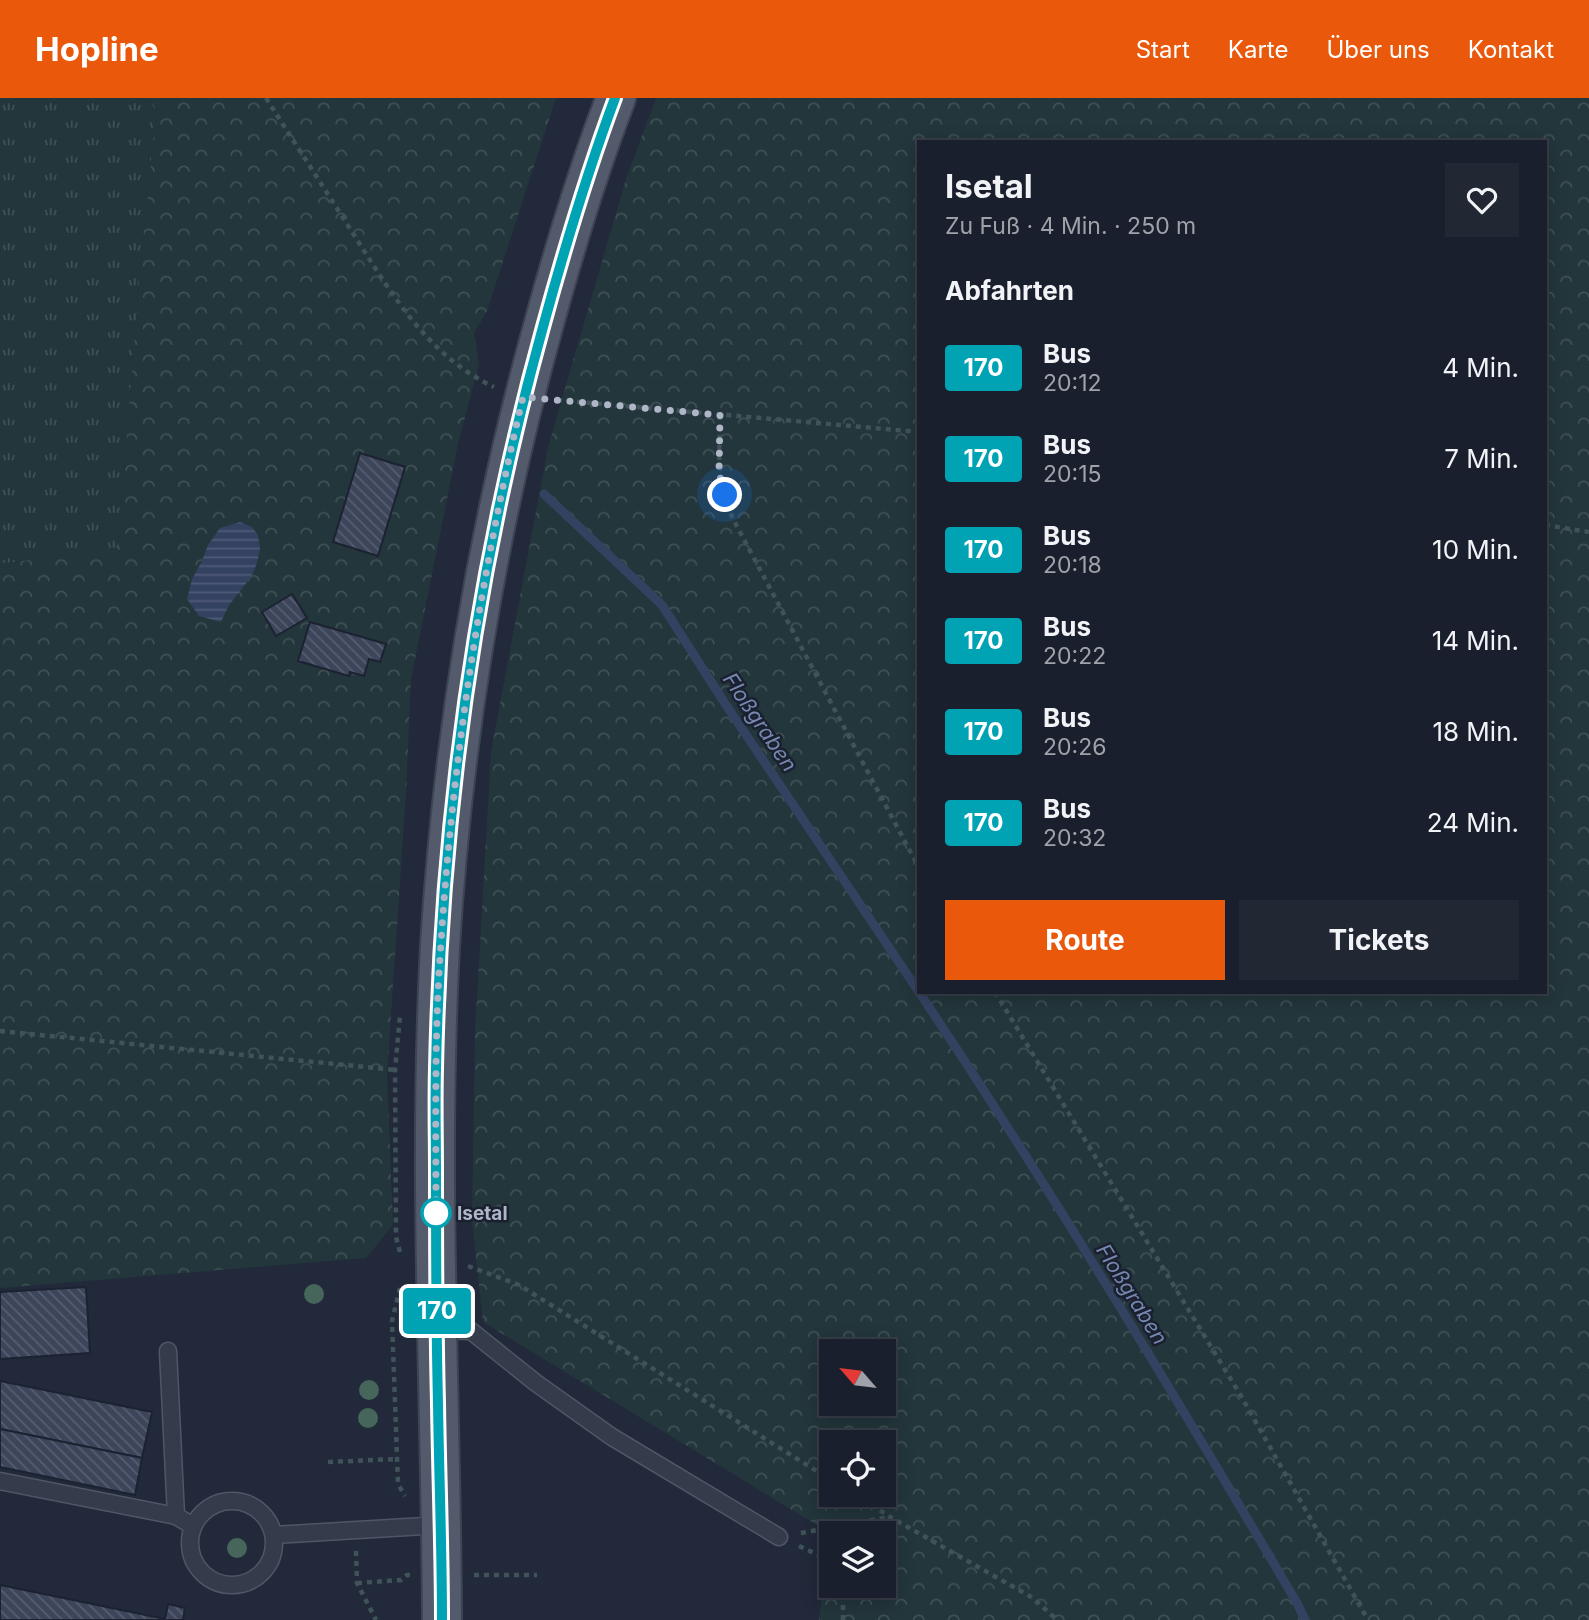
<!DOCTYPE html>
<html lang="de">
<meta charset="utf-8">
<style>
:root{--surface:#191f2c;--page:#222734;--text:#f1f3f6;--muted:#9fa2a9;--line:#373d48;--accent:#ea580c}
body{margin:0;font-family:Inter,sans-serif;background:var(--page);color:var(--text);height:100vh;display:flex;flex-direction:column;font-size:26px;white-space:nowrap}
*{box-sizing:border-box;margin:0}
p{font-size:23px;color:var(--muted)}
.icon{flex:none;width:38px;height:38px;fill:none;stroke:currentColor;stroke-width:2;stroke-linecap:round;stroke-linejoin:round}
.map{position:relative;flex:1;overflow:hidden}
.details{position:absolute;left:917px;top:42px;width:630px;height:854px;display:flex;flex-direction:column;background:var(--surface);border-radius:0px;box-shadow:0 4px 18px #0003,0 0 0 2px var(--line)}
.details>*{flex:none}
.badge{padding:0 14px;border-radius:5px;font-size:24px;line-height:46px}
.needle{width:46px;rotate:298deg}
.tools{position:absolute;left:819px;top:1241px;display:grid;gap:14px}
.tools a{display:grid;place-items:center;width:77px;height:77px;border-radius:0px;background:var(--surface);box-shadow:0 4px 18px #0003,0 0 0 2px var(--line);font-size:35px}
.you{position:absolute;width:35px;height:35px;margin:-18px;border:5px solid #fff;border-radius:50%;background:#1a73e8;box-shadow:0 0 0 10px #1a73e833}
.map>.badge{position:absolute;translate:-50% -50%;box-shadow:0 0 0 4px #fff}
h2{padding:0 28px;font-size:26px;line-height:63px}
.round{display:grid;place-items:center;flex:none;width:74px;height:74px;border-radius:0px;background:var(--page)}
.overview{display:flex;align-items:center;justify-content:space-between;height:119px;padding:0 28px}
h1{font-size:33px;font-weight:700;line-height:52px}
.button{display:flex;gap:14px;margin-top:auto;padding:14px 28px}
.button a{flex:1;height:80px;border-radius:0px;background:var(--accent);color:#fff;font-size:28px;font-weight:700;line-height:80px;text-align:center}
.button a+a{background:var(--page);color:var(--text)}
ul{padding:0;list-style:none}
li{display:flex;align-items:center;gap:21px;height:91px;padding:0 28px}
li div{flex:1}
li b{display:block;font-size:26px}
li em{font-style:normal}
li .badge{min-width:77px;font-weight:700;text-align:center}
header{display:flex;align-items:center;gap:42px;box-sizing:border-box;height:98px;padding:0 35px;background:var(--accent);color:#fff}
header strong{font-size:33px}
nav{display:flex;gap:38px;margin-inline-start:auto;font-size:24px}
.map>svg:first-child{display:block}
.grass{fill:url(#grass-tufts)}
.forest{fill:url(#forest-crowns);fill-rule:evenodd}
.water{fill:url(#water-rules)}
.lines{fill:none;stroke-linecap:round;stroke-linejoin:round}
.stream{stroke:#344262;stroke-width:9}
.building{fill:url(#building-back-hatch);stroke:#1c2231;stroke-width:2}
.service-casing{stroke:#4f5665;stroke-width:19}
.primary-casing{stroke:#3e4454;stroke-width:42}
.path{stroke:#405358;stroke-width:4.5;stroke-dasharray:5 5;stroke-linecap:butt}
.service{stroke:#343b4a;stroke-width:16}
.primary{stroke:#525a6b;stroke-width:38}
.tree{fill:#46665b}
.line-casing{stroke:#fff;stroke-width:16}
.line{stroke:#00a3b4;stroke-width:10}
.walk{stroke:#afb6c7;stroke-width:7;stroke-dasharray:0 12.6}
.stop-dot{fill:#fff;stroke:#00a3b4;stroke-width:3.5}
.labels{text-anchor:middle;dominant-baseline:central;stroke-width:5;stroke-linejoin:round;paint-order:stroke}
.stop-label{font-size:19px;font-weight:bold;fill:#afb6c7;stroke:#1a202f;text-anchor:start}
.water-label{font-size:21px;font-style:italic;fill:#7688b0;stroke:#1a202f}
</style>
<header>
<strong>Hopline</strong>
<nav><a>Start</a><a>Karte</a><a>Über uns</a><a>Kontakt</a></nav>
</header>
<div class="map">
<svg width="1589" height="1522" viewBox="0 0 1589 1522">
<defs>
<pattern id="grass-tufts" width="24" height="20" patternUnits="userSpaceOnUse" patternTransform="scale(1.75)"><rect width="24" height="20" fill="#23363b"/><path d="M3 7l-1-3M5 7V3M7 7l1-3M15 17l-1-3M17 17v-4M19 17l1-3" fill="none" stroke="#405156"/></pattern>
<pattern id="forest-crowns" width="20" height="18" patternUnits="userSpaceOnUse" patternTransform="scale(1.75)"><rect width="20" height="18" fill="#23363b"/><path d="M2 6a3 3 0 1 1 6 0M12 15a3 3 0 1 1 6 0" fill="none" stroke="#405156"/></pattern>
<pattern id="water-rules" width="6" height="5" patternUnits="userSpaceOnUse" patternTransform="scale(1.75)"><rect width="6" height="5" fill="#344262"/><path d="M0 2.5h6" fill="none" stroke="#4f5b77"/></pattern>
<pattern id="building-back-hatch" width="6" height="6" patternUnits="userSpaceOnUse" patternTransform="scale(1.75)"><rect width="6" height="6" fill="#3c455a"/><path d="M-1 5l2 2M0 0l6 6M5-1l2 2" fill="none" stroke="#565e70"/></pattern>
</defs>
<rect width="100%" height="100%" fill="#21293a"/>
<!-- grass -->
<path class="grass" d="M 0,0 L 150,0 L 156,15 L 140,172 L 118,450 L 0,466 Z"/>
<!-- forest -->
<g class="forest">
<path d="M 150,0 L 556,0 L 487,213 L 474,235 L 479,266 L 458,346 L 411,581 L 406,695 L 387,977 L 393,1127 L 366,1160 L 0,1190 L 0,466 L 118,450 L 140,172 L 156,15 Z"/>
<path d="M 656,0 L 1589,0 L 1589,1522 L 819,1522 L 830,1435 L 483,1224 L 472,1123 L 475,934 L 491,654 L 548,349 L 626,81 ZM 919,44 L 1545,44 L 1545,894 L 919,894 ZM 884,1253 L 884,1306 L 831,1306 L 831,1253 ZM 831,1344 L 884,1344 L 884,1396 L 831,1396 ZM 831,1435 L 884,1435 L 884,1488 L 831,1488 Z"/>
</g>
<!-- water -->
<path class="water" d="M 240,424 L 252,429 L 258,437 L 260,451 L 257,465 L 251,479 L 229,507 L 221,524 L 199,518 L 187,501 L 192,481 L 202,463 L 208,447 L 220,430 Z"/>
<g class="lines">
<!-- stream -->
<g class="stream">
<path d="M 544,396 L 662,507 L 724,604 L 919,894"/>
<path d="M 919,894 C 1052,1093 1176,1299 1297,1505 L 1305,1522"/>
</g>
</g>
<!-- building -->
<g class="building">
<path d="M 360,355 L 405,369 L 378,458 L 333,444 Z"/>
<path d="M 292,496 L 307,520 L 276,538 L 262,514 Z"/>
<path d="M 310,524 L 386,546 L 380,564 L 369,561 L 364,578 L 350,574 L 349,578 L 298,563 Z"/>
<path d="M 86,1189 L 90,1255 L 0,1261 L 0,1194 Z"/>
<path d="M 0,1283 L 152,1314 L 142,1360 L 0,1331 Z"/>
<path d="M 0,1331 L 142,1360 L 135,1397 L 0,1369 Z"/>
<path d="M 0,1487 L 165,1521 L 168,1506 L 185,1510 L 183,1522 L 0,1522 Z"/>
</g>
<g class="lines">
<!-- service casing -->
<g class="service-casing">
<g id="service">
<path d="M 437,1232 L 471,1233 L 536,1285 L 612,1339 L 779,1439"/>
<path d="M 168,1253 L 176,1418"/>
<path d="M 0,1383 L 176,1418 L 193,1428"/>
<circle cx="232" cy="1445" r="42"/>
<path d="M 274,1437 L 441,1427"/>
</g>
</g>
<!-- primary casing -->
<g class="primary-casing">
<path id="primary" d="M 442,1522 C 441,1297 428,1072 440,848 C 453,638 487,431 543,229 C 564,152 587,75 616,0"/>
</g>
<!-- path -->
<g class="path">
<path d="M 266,0 C 293,42 320,84 347,126 C 387,188 424,256 494,289"/>
<path d="M 557,302 L 919,334"/>
<path d="M 720,317 L 719,375 L 732,419 L 919,770"/>
<path d="M 1545,427 L 1589,434"/>
<path d="M 995,894 L 1241,1298 L 1368,1522"/>
<path d="M 0,933 L 396,972"/>
<path d="M 400,1154 L 396,1139 L 395,972 L 400,918"/>
<path d="M 468,1168 L 519,1187 L 831,1382"/>
<path d="M 400,1190 L 392,1223 L 398,1386 L 405,1398"/>
<path d="M 328,1364 L 397,1361"/>
<path d="M 855,1396 L 890,1419 L 1033,1500 L 1057,1522"/>
<path d="M 801,1435 L 889,1419"/>
<path d="M 799,1448 L 831,1463"/>
<path d="M 356,1453 L 357,1485 L 376,1522"/>
<path d="M 474,1477 L 537,1477"/>
<path d="M 357,1485 L 401,1482 L 407,1477 L 410,1477"/>
<path d="M 843,1522 L 843,1488"/>
</g>
<!-- service -->
<use href="#service" class="service"/>
<!-- primary -->
<use href="#primary" class="primary"/>
</g>
<!-- trees -->
<g class="tree">
<circle cx="314" cy="1196" r="10"/>
<circle cx="369" cy="1292" r="10"/>
<circle cx="368" cy="1320" r="10"/>
<circle cx="237" cy="1450" r="10"/>
</g>
<g class="lines">
<!-- line casing -->
<g class="line-casing">
<path id="line" d="M 442,1522 C 442,1450 439,1377 438,1305 C 436,1227 436,1150 436,1072 C 436,1039 435,1005 436,971 C 441,720 476,471 543,229 C 564,152 587,75 615,0"/>
</g>
<!-- line -->
<use href="#line" class="line"/>
<!-- walk -->
<path class="walk" d="M 436,1115 L 436,1121 C 436,1029 434,937 441,845 C 453,660 480,480 523,299 L 720,317 L 719,375 L 725,397"/>
</g>
<!-- markers -->
<circle class="stop-dot" cx="436" cy="1115" r="14"/>
<g class="labels">
<!-- stop labels -->
<g class="stop-label">
<text x="457" y="1115">Isetal</text>
</g>
<!-- water labels -->
<g class="water-label">
<text transform="translate(760 624) rotate(56)">Floßgraben</text>
<text transform="translate(1132 1196) rotate(58)">Floßgraben</text>
</g>
</g>
</svg>
<div class="tools">
<a><svg class="needle" viewBox="-14 -14 28 28"><path d="M0-13l5 13h-10z" fill="#e53935"/><path d="M0 13l5-13h-10z" fill="#9fa2a9"/></svg></a>
<a><svg class="icon" aria-label="locate" viewBox="0 0 24 24"><circle cx="12" cy="12" r="6"/><path d="M12 2v4M12 18v4M2 12h4M18 12h4"/></svg></a>
<a><svg class="icon" aria-label="layers" viewBox="0 0 24 24"><path d="M12 4l9 5-9 5-9-5zM3 14l9 5 9-5"/></svg></a>
</div>
<div class="you" style="left:725px;top:397px"></div>
<b class="badge" style="left:437px;top:1213px;background:#00a3b4;color:#fff">170</b>
<section class="details">
<div class="overview"><div><h1>Isetal</h1><p>Zu Fuß · 4 Min. · 250 m</p></div><a class="round"><svg class="icon" aria-label="heart" viewBox="0 0 24 24"><path d="M12 20l-8-8c-3-5 5-10 8-4 3-6 11-1 8 4z"/></svg></a></div>
<h2>Abfahrten</h2>
<ul>
<li><span class="badge" style="background:#00a3b4;color:#fff">170</span><div><b>Bus</b><p>20:12</p></div><em>4 Min.</em></li>
<li><span class="badge" style="background:#00a3b4;color:#fff">170</span><div><b>Bus</b><p>20:15</p></div><em>7 Min.</em></li>
<li><span class="badge" style="background:#00a3b4;color:#fff">170</span><div><b>Bus</b><p>20:18</p></div><em>10 Min.</em></li>
<li><span class="badge" style="background:#00a3b4;color:#fff">170</span><div><b>Bus</b><p>20:22</p></div><em>14 Min.</em></li>
<li><span class="badge" style="background:#00a3b4;color:#fff">170</span><div><b>Bus</b><p>20:26</p></div><em>18 Min.</em></li>
<li><span class="badge" style="background:#00a3b4;color:#fff">170</span><div><b>Bus</b><p>20:32</p></div><em>24 Min.</em></li>
</ul>
<div class="button"><a>Route</a><a>Tickets</a></div>
</section>
</div>
